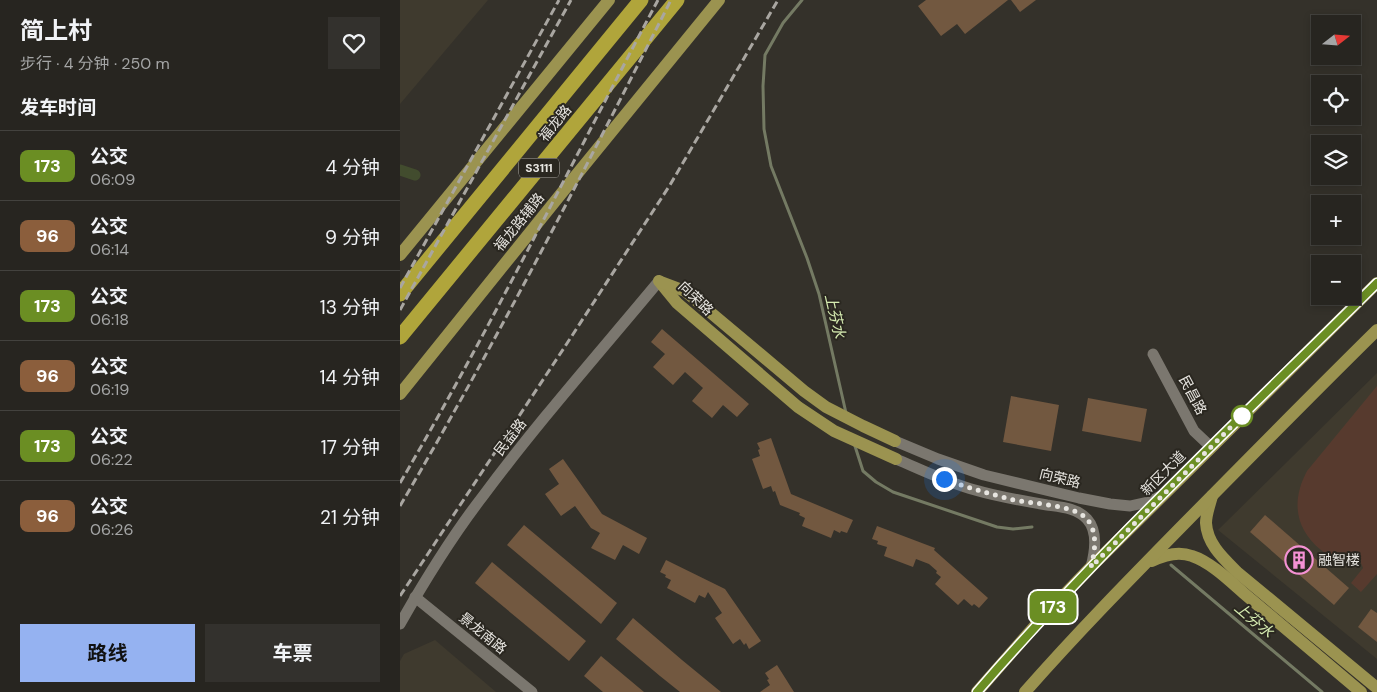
<!DOCTYPE html>
<html lang="zh">
<meta charset="utf-8">
<style>
:root{--surface:#272520;--page:#33312d;--text:#f1f3f6;--muted:#a4a5a5;--line:#43423e;--accent:#95b2f1}
body{margin:0;font-family:"DM Sans","Noto Sans SC",sans-serif;background:var(--page);color:var(--text);height:100vh;display:flex;flex-direction:column;font-size:19px;white-space:nowrap}
*{box-sizing:border-box;margin:0}
p{font-size:16px;color:var(--muted)}
.icon{flex:none;width:28px;height:28px;fill:none;stroke:currentColor;stroke-width:2;stroke-linecap:round;stroke-linejoin:round}
.map{position:relative;flex:1;overflow:hidden}
.sheet{display:flex;flex-direction:column;background:var(--surface);width:400px}
.sheet>*{flex:none}
.badge{padding:0 10px;border-radius:8px;font-size:18px;line-height:32px}
.needle{width:32px;rotate:73deg}
.fabs{position:absolute;left:911px;top:15px;display:grid;gap:10px}
.fabs a{display:grid;place-items:center;width:50px;height:50px;border-radius:0px;background:var(--surface);box-shadow:0 2px 8px #0003,0 0 0 1px var(--line);font-size:25px}
.you{position:absolute;width:25px;height:25px;margin:-12px;border:4px solid #fff;border-radius:50%;background:#1a73e8;box-shadow:0 0 0 8px #1a73e833}
.map>.badge{position:absolute;translate:-50% -50%;box-shadow:0 0 0 2px #fff}
h2{padding:0 20px;font-size:19px;line-height:45px}
.round{display:grid;place-items:center;flex:none;width:52px;height:52px;border-radius:0px;background:var(--page)}
.headline{display:flex;align-items:center;justify-content:space-between;height:85px;padding:0 20px}
h1{font-size:24px;font-weight:700;line-height:38px}
.primary-button{display:flex;gap:10px;margin-top:auto;padding:10px 20px}
.primary-button a{flex:1;height:58px;border-radius:0px;background:var(--accent);color:#111;font-size:20px;font-weight:700;line-height:58px;text-align:center}
.primary-button a+a{background:var(--page);color:var(--text)}
ul{padding:0;list-style:none}
li{display:flex;align-items:center;gap:15px;height:70px;padding:0 20px;border-top:1px solid var(--line)}
li div{flex:1}
li b{display:block;font-size:19px}
li em{font-style:normal}
li .badge{min-width:55px;font-weight:700;text-align:center}
main{display:flex;flex:1;min-height:0}
.map>svg:first-child{display:block}
.built{fill:#3f3a2e}
.green{fill:#573a2e}
.lines{fill:none;stroke-linecap:round;stroke-linejoin:round}
.stream{stroke:#747a63;stroke-width:3}
.canal{stroke:#424c2e;stroke-width:11}
.building{fill:#725840}
.minor{stroke:#7b776f;stroke-width:11}
.major{stroke:#9b9350;stroke-width:12}
.highway{stroke:#b0a53b;stroke-width:15}
.rail{stroke:#a9a6a1;stroke-width:3;stroke-dasharray:8 4;stroke-linecap:butt}
.line-casing{stroke:#fff;stroke-width:11}
.line{stroke:#6b8e23;stroke-width:8}
.walk{stroke:#e7e5e0;stroke-width:5;stroke-dasharray:0 9}
.stop-dot{fill:#fff;stroke:#6b8e23;stroke-width:2.5}
.labels{text-anchor:middle;dominant-baseline:central;stroke-width:4;stroke-linejoin:round;paint-order:stroke}
.shield{fill:#2a2720;stroke:#aeaca6;stroke-width:1}
.shield-label{font-size:12px;font-weight:bold;fill:#e7e5e0}
.street-label{font-size:14px;fill:#e7e5e0;stroke:#2a2720}
.poi-label{font-size:14px;fill:#e7e5e0;stroke:#2a2720;text-anchor:start}
.water-label{font-size:15px;font-style:italic;fill:#d6ecb1;stroke:#2a2720}
</style>
<main>
<section class="sheet">
<div class="headline"><div><h1>简上村</h1><p>步行 · 4 分钟 · 250 m</p></div><a class="round"><svg class="icon" aria-label="heart" viewBox="0 0 24 24"><path d="M12 20l-8-8c-3-5 5-10 8-4 3-6 11-1 8 4z"/></svg></a></div>
<h2>发车时间</h2>
<ul>
<li><span class="badge" style="background:#6b8e23;color:#fff">173</span><div><b>公交</b><p>06:09</p></div><em>4 分钟</em></li>
<li><span class="badge" style="background:#8b5e3c;color:#fff">96</span><div><b>公交</b><p>06:14</p></div><em>9 分钟</em></li>
<li><span class="badge" style="background:#6b8e23;color:#fff">173</span><div><b>公交</b><p>06:18</p></div><em>13 分钟</em></li>
<li><span class="badge" style="background:#8b5e3c;color:#fff">96</span><div><b>公交</b><p>06:19</p></div><em>14 分钟</em></li>
<li><span class="badge" style="background:#6b8e23;color:#fff">173</span><div><b>公交</b><p>06:22</p></div><em>17 分钟</em></li>
<li><span class="badge" style="background:#8b5e3c;color:#fff">96</span><div><b>公交</b><p>06:26</p></div><em>21 分钟</em></li>
</ul>
<div class="primary-button"><a>路线</a><a>车票</a></div>
</section>
<div class="map">
<svg width="977" height="692" viewBox="0 0 977 692">
<rect width="100%" height="100%" fill="#34312a"/>
<!-- built -->
<g class="built">
<path d="M 0,0 L 88,0 L 0,104 Z"/>
<path d="M 977,373 L 977,659 L 818,530 Z"/>
<path d="M 35,640 L 96,692 L 0,692 L 0,661 L 4,654 Z"/>
</g>
<!-- green -->
<path class="green" d="M 977,386 L 977,574 L 961,592 L 951,583 L 963,568 L 961,563 C 957,563 953,564 949,563 C 939,562 929,556 921,550 C 895,529 891,501 907,471 Z"/>
<g class="lines">
<!-- stream -->
<g class="stream">
<path d="M 402,0 L 383,23 L 365,55 L 363,86 L 364,129 L 371,166 L 407,258 L 419,294 L 446,413"/>
<path d="M 454,443 L 463,471 L 476,482 L 493,492 L 597,527 L 613,529 L 632,527"/>
<path d="M 771,565 L 922,692"/>
</g>
<!-- canal -->
<path class="canal" d="M 0,170 L 15,175"/>
</g>
<!-- building -->
<g class="building">
<path d="M 526,0 L 608,0 L 565,34 L 557,24 L 541,36 L 518,6 Z"/>
<path d="M 611,0 L 636,0 L 620,12 Z"/>
<path d="M 262,329 L 349,404 L 337,417 L 323,405 L 312,418 L 292,401 L 303,388 L 285,372 L 273,385 L 253,367 L 265,354 L 251,342 Z"/>
<path d="M 611,396 L 659,405 L 651,451 L 603,442 Z"/>
<path d="M 688,398 L 747,409 L 741,442 L 682,431 Z"/>
<path d="M 371,438 L 391,494 L 453,520 L 447,533 L 441,531 L 440,533 L 434,530 L 431,538 L 402,526 L 405,518 L 399,515 L 400,513 L 380,505 L 375,491 L 373,492 L 371,486 L 363,489 L 352,459 L 360,456 L 358,450 L 360,449 L 357,443 Z"/>
<path d="M 163,459 L 202,514 L 247,538 L 239,554 L 223,545 L 215,560 L 191,548 L 200,533 L 191,528 L 175,506 L 161,516 L 145,494 L 159,484 L 149,469 Z"/>
<path d="M 865,515 L 949,588 L 934,605 L 850,532 Z"/>
<path d="M 124,525 L 217,603 L 201,624 L 107,545 Z"/>
<path d="M 477,526 L 535,548 L 534,550 L 588,598 L 579,608 L 574,604 L 572,606 L 564,599 L 558,605 L 535,584 L 541,577 L 536,573 L 537,571 L 529,564 L 516,559 L 513,567 L 484,556 L 487,547 L 477,544 L 478,541 L 472,539 Z"/>
<path d="M 266,560 L 325,589 L 361,641 L 349,649 L 346,643 L 344,645 L 340,639 L 333,644 L 315,618 L 322,613 L 308,592 L 305,598 L 299,595 L 295,603 L 267,588 L 271,580 L 265,577 L 266,575 L 260,572 Z"/>
<path d="M 92,562 L 186,641 L 169,661 L 75,583 Z"/>
<path d="M 971,609 L 977,613 L 977,642 L 958,627 Z"/>
<path d="M 233,618 L 282,660 L 321,692 L 280,692 L 260,676 L 216,639 Z"/>
<path d="M 201,656 L 244,692 L 203,692 L 184,676 Z"/>
<path d="M 377,665 L 394,692 L 360,692 L 370,685 L 367,680 L 369,679 L 365,673 Z"/>
</g>
<g class="lines">
<!-- minor -->
<g class="minor">
<path d="M 753,354 L 794,431 L 811,447"/>
<path d="M 495,441 L 538,459 L 584,475 L 679,498 L 710,504 L 730,506 L 748,502 L 761,496"/>
<path d="M 496,459 C 522,470 548,483 575,490 C 599,497 623,501 647,505 C 661,507 677,508 687,519 C 698,531 695,552 691,567"/>
<path d="M 15,597 L 132,692"/>
<path d="M 0,624 C 25,580 52,536 83,496 C 138,422 200,352 259,281"/>
</g>
<!-- major -->
<g class="major">
<path d="M 0,255 L 209,0"/>
<path d="M 259,281 L 277,303 L 398,407 L 434,431 L 496,459"/>
<path d="M 261,282 L 285,291 L 404,391 L 426,407 L 463,426 L 495,441"/>
<path d="M 0,394 L 173,179 L 319,0"/>
<path d="M 812,496 C 810,504 806,514 806,523 C 807,544 824,559 837,572 L 977,688"/>
<path d="M 752,561 C 764,555 779,551 792,556 C 811,562 832,583 847,596 C 885,628 923,660 961,692"/>
<path d="M 577,692 L 641,619 L 691,567 L 977,283"/>
<path d="M 625,692 C 676,634 730,579 784,524 C 848,459 912,394 977,330"/>
</g>
<!-- highway -->
<g class="highway">
<path d="M 0,294 L 241,0"/>
<path d="M 0,337 L 277,0"/>
</g>
<!-- rail -->
<g class="rail">
<path d="M 0,288 L 159,0"/>
<path d="M 0,310 L 171,0"/>
<path d="M 0,483 C 92,326 172,162 258,0"/>
<path d="M 0,506 C 97,341 184,171 271,0"/>
<path d="M 0,596 L 164,348 L 270,185 L 378,0"/>
</g>
</g>
<g class="lines">
<!-- line casing -->
<g class="line-casing">
<path id="line" d="M 577,692 C 702,548 842,417 977,283"/>
</g>
<!-- line -->
<use href="#line" class="line"/>
<!-- walk -->
<path class="walk" d="M 544,479 C 566,487 587,493 610,499 C 630,504 673,504 687,519 C 698,532 695,552 691,567 L 842,416"/>
</g>
<!-- icons -->
<defs>
<g id="building-ring" transform="scale(1.4375)"><circle r="9.5" fill="#2a2720" stroke="#f491d3" stroke-width="1.5"/><path d="M-4-6H4V6H1V3H-1V6H-4ZM-2.5-4.3h1.7v1.8h-1.7ZM.8-4.3h1.7v1.8H.8ZM-2.5-1h1.7V.8h-1.7ZM.8-1h1.7V.8H.8Z" fill="#f491d3"/></g>
</defs>
<g fill-rule="evenodd">
<use href="#building-ring" x="899" y="560"/>
</g>
<!-- markers -->
<circle class="stop-dot" cx="842" cy="416" r="10"/>
<g class="labels">
<!-- shield labels -->
<rect class="shield" x="119" y="158.5" width="40" height="19" rx="4"/>
<g class="shield-label">
<text x="139" y="168">S3111</text>
</g>
<!-- street labels -->
<g class="street-label">
<text transform="translate(155 123) rotate(-51)">福龙路</text>
<text transform="translate(119 222) rotate(-51)">福龙路辅路</text>
<text transform="translate(296 298) rotate(44)">向荣路</text>
<text transform="translate(793 395) rotate(62)">民昌路</text>
<text transform="translate(110 437) rotate(-52)">民益路</text>
<text transform="translate(763 473) rotate(-45)">新区大道</text>
<text transform="translate(660 478) rotate(14)">向荣路</text>
<text transform="translate(83 633) rotate(39)">景龙南路</text>
</g>
<!-- poi labels -->
<g class="poi-label">
<text x="918" y="560">融智楼</text>
</g>
<!-- water labels -->
<g class="water-label">
<text transform="translate(435 316) rotate(77)">上芬水</text>
<text transform="translate(854 620) rotate(40)">上芬水</text>
</g>
</g>
</svg>
<div class="fabs">
<a><svg class="needle" viewBox="-14 -14 28 28"><path d="M0-13l5 13h-10z" fill="#e53935"/><path d="M0 13l5-13h-10z" fill="#a4a5a5"/></svg></a>
<a><svg class="icon" aria-label="locate" viewBox="0 0 24 24"><circle cx="12" cy="12" r="6"/><path d="M12 2v4M12 18v4M2 12h4M18 12h4"/></svg></a>
<a><svg class="icon" aria-label="layers" viewBox="0 0 24 24"><path d="M12 4l9 5-9 5-9-5zM3 14l9 5 9-5"/></svg></a>
<a>+</a>
<a>−</a>
</div>
<div class="you" style="left:544px;top:479px"></div>
<b class="badge" style="left:653px;top:607px;background:#6b8e23;color:#fff">173</b>
</div>
</main>
